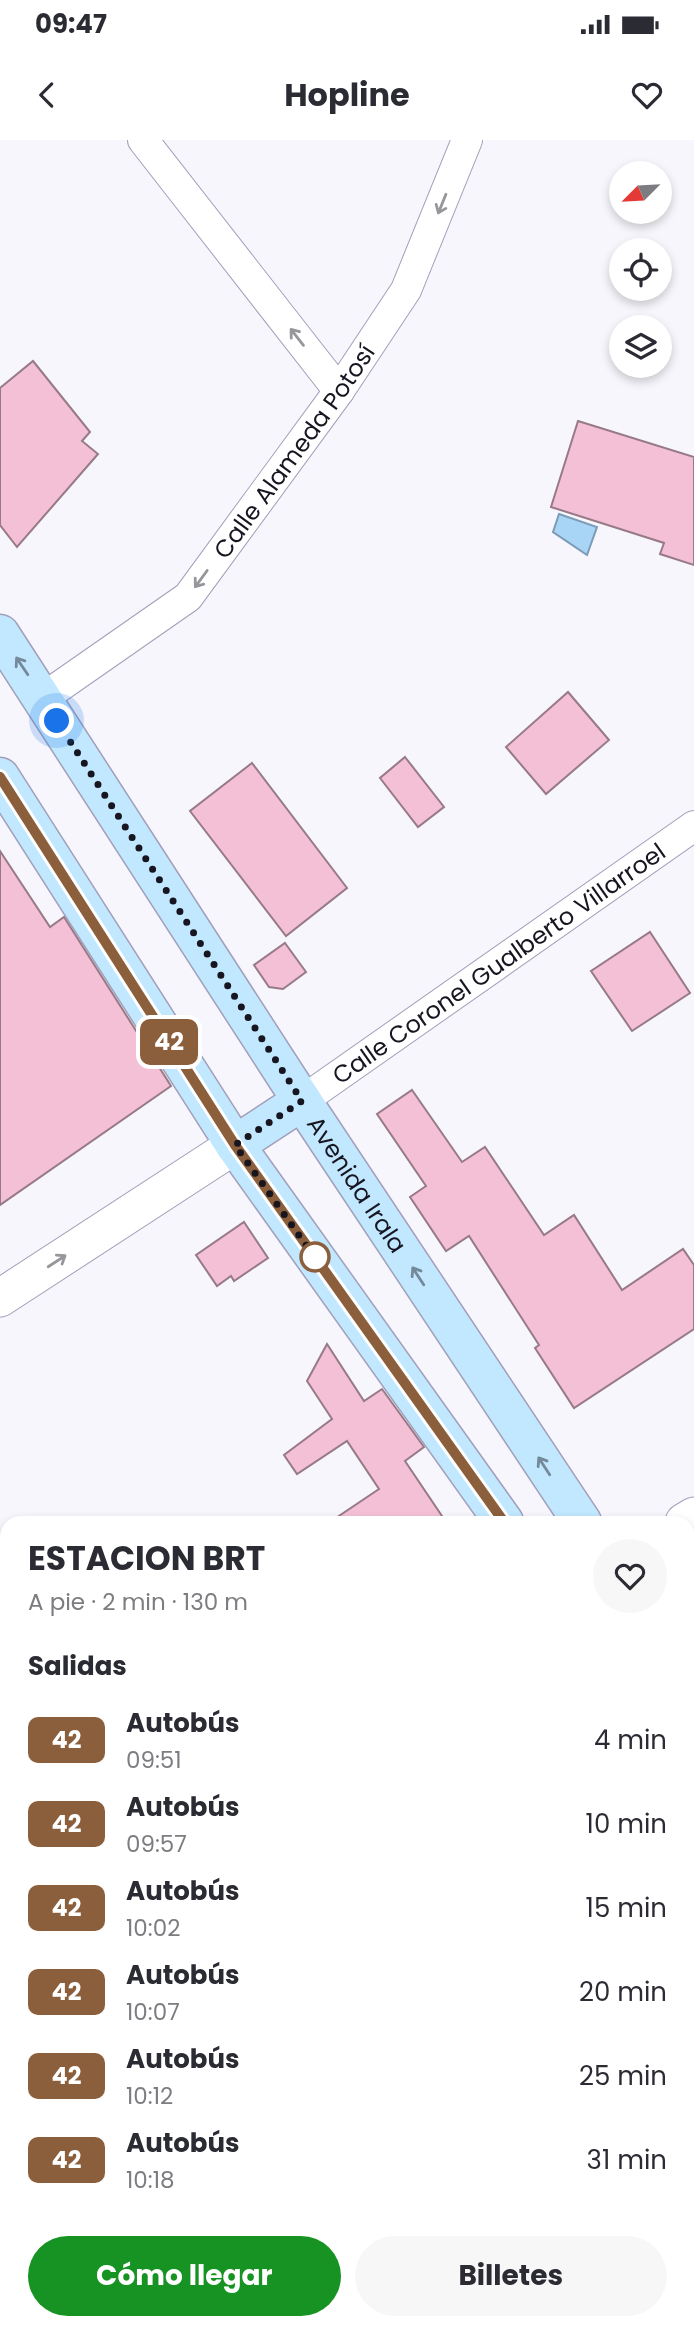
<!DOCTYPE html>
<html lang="es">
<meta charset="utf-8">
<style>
:root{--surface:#fff;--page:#f7f7f7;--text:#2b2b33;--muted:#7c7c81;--accent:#179323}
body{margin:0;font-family:Poppins,sans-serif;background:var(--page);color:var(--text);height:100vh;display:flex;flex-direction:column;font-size:26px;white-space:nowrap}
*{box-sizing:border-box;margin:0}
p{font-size:23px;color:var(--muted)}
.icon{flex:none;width:38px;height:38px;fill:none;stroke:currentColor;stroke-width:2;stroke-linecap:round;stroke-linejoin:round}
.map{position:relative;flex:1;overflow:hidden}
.side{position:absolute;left:0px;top:1376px;width:695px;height:814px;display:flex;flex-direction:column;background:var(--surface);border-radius:21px 21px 0 0;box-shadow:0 4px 10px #0003}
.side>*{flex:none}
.badge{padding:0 14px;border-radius:10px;font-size:24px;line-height:46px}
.needle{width:46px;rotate:246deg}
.fabs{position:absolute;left:609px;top:21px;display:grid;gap:14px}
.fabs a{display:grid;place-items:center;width:63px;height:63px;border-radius:50%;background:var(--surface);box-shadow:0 4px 10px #0003;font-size:35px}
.you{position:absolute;width:35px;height:35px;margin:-18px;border:5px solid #fff;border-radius:50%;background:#1a73e8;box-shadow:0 0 0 10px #1a73e833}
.map>.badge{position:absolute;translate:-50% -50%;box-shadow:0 0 0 4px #fff}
h2{padding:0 28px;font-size:26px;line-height:63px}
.round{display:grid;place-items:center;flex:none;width:74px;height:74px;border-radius:37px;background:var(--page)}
.summary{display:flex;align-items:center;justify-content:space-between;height:119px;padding:0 28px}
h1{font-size:33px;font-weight:700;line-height:52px}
.cta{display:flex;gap:14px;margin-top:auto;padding:14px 28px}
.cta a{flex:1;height:80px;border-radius:42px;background:var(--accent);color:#fff;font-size:28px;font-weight:700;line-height:80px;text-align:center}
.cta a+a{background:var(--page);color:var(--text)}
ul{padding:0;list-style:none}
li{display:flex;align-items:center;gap:21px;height:84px;padding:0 28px}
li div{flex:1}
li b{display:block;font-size:26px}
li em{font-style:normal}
li .badge{min-width:77px;font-weight:700;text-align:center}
.status{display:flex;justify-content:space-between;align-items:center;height:49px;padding:0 35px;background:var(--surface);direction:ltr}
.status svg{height:19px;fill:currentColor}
header{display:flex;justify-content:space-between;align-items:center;height:91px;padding:0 28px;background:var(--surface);font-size:32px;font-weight:700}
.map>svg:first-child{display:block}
.water{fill:#a8d5f6;stroke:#7c9bb6;stroke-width:2}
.building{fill:#f4c0d6;stroke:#977a86;stroke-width:2}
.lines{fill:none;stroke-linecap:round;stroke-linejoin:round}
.service-casing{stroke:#a29fba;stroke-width:18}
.minor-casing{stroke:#a29fba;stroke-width:32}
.tertiary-casing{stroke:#a29fba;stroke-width:39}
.secondary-casing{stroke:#a29fba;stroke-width:41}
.service{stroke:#fff;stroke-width:16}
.minor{stroke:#fff;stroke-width:30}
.tertiary{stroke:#fff;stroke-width:37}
.secondary{stroke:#c1e8fe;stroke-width:38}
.oneway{stroke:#97969b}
.oneway2{stroke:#74899a}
.line-casing{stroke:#fff;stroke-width:16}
.line{stroke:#8b5e3c;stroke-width:10}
.walk{stroke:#171520;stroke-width:7;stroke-dasharray:0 12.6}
.stop-dot{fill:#fff;stroke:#8b5e3c;stroke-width:3.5}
.labels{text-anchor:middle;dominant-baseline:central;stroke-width:5;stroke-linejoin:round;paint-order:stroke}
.street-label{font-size:24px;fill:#171520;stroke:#fff}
</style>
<div class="status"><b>09:47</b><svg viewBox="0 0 49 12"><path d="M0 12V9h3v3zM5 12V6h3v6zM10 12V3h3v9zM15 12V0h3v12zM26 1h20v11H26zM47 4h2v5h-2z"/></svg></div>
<header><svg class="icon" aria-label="back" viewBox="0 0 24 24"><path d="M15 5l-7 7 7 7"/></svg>Hopline<svg class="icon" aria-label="heart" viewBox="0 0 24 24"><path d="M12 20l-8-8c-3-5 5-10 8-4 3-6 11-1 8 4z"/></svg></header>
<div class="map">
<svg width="694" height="2189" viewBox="0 0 694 2189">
<rect width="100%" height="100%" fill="#f6f6fc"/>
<!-- water -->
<path class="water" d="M 559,374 L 597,387 L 587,415 L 553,392 Z"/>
<!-- building -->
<g class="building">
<path d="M 33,221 L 90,292 L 82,301 L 98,314 L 17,407 L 0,385 L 0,248 Z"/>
<path d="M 578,281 L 694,317 L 694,425 L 660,414 L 664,403 L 551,367 Z"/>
<path d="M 568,552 L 609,600 L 546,654 L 506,607 Z"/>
<path d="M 405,617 L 444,667 L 418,687 L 380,638 Z"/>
<path d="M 252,623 L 347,748 L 286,796 L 190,671 Z"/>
<path d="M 0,711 L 50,787 L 64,777 L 171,946 L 0,1065 Z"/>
<path d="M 650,792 L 690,853 L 632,891 L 591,831 Z"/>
<path d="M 285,803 L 306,832 L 283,849 L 269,847 L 254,825 Z"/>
<path d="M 412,950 L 462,1022 L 485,1007 L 544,1095 L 574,1075 L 622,1150 L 683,1109 L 694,1125 L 694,1189 L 574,1268 L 535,1208 L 539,1205 L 469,1096 L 446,1111 L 410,1057 L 426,1046 L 377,974 Z"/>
<path d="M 244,1082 L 268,1118 L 234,1141 L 231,1136 L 217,1146 L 196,1115 Z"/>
<path d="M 327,1204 L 364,1261 L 382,1249 L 424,1307 L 405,1321 L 446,1382 L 330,1382 L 379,1349 L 347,1301 L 297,1334 L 284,1315 L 332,1279 L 307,1241 Z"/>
</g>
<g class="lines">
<!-- service casing -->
<g class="service-casing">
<g id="service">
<path d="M 688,1938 L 694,1942"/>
<path d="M 549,2182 L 555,2189"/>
<path d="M 495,2189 L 506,2182"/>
</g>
</g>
<!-- minor casing -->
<g class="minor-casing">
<g id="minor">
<path d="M 143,0 L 339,251"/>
<path id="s1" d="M 43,558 L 188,457 L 339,251 L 406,150 L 467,0"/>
<path id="s2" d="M 302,961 L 694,686"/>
<path d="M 0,2028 L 7,2037"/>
<path d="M 116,2182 L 121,2189"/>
</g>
</g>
<!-- tertiary casing -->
<g class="tertiary-casing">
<g id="tertiary">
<path d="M 0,1158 L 235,1005"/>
<path d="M 684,1382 L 694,1376"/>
<path d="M 688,1480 L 694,1476"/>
<path d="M 0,1886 L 7,1880"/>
<path d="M 0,1928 L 7,1954 L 0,1976"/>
</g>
</g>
<!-- secondary casing -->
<g class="secondary-casing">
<g id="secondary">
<path id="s3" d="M 0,494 L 302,961 L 582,1382"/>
<path d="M 0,637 L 235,1005 L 504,1382"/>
<path d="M 235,1005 L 302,961"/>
<path d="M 688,1539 L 694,1548"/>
<path d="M 688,1648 L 694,1658"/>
</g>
</g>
<!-- service -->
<use href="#service" class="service"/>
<!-- minor -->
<use href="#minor" class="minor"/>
<!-- tertiary -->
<use href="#tertiary" class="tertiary"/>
<!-- secondary -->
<use href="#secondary" class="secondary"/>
</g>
<!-- one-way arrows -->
<defs><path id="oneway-shaft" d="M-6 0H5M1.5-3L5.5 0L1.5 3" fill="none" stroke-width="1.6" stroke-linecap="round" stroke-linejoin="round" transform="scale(1.75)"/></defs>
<g class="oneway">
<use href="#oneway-shaft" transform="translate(442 64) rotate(112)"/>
<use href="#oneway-shaft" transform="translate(297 197) rotate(-128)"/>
<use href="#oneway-shaft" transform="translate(201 439) rotate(126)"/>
<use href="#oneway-shaft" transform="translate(57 1121) rotate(-33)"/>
</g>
<g class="oneway2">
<use href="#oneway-shaft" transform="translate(22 526) rotate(-124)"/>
<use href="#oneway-shaft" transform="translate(418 1136) rotate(-123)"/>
<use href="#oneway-shaft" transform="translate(544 1326) rotate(-123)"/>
</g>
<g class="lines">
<!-- line casing -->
<g class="line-casing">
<path id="line" d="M 0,637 L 235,1005 L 504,1382"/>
</g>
<!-- line -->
<use href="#line" class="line"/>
<!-- walk -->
<path class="walk" d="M 57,581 L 302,961 L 235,1005 L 318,1122 L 315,1117"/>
</g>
<!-- markers -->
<circle class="stop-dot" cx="315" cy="1117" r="14"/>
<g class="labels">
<!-- street labels -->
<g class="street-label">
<text stroke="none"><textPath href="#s1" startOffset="357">Calle Alameda Potosí</textPath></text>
<text stroke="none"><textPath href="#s2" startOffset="240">Calle Coronel Gualberto Villarroel</textPath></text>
<text stroke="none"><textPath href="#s3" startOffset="656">Avenida Irala</textPath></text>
</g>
</g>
</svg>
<div class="fabs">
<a><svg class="needle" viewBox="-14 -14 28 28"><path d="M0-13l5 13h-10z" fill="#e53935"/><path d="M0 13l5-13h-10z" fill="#7c7c81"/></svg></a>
<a><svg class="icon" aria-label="locate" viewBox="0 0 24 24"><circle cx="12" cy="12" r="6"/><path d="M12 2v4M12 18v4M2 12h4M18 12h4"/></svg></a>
<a><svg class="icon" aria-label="layers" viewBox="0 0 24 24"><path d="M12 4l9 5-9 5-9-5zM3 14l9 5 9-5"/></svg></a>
</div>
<div class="you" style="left:57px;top:581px"></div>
<b class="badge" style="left:169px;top:902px;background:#8b5e3c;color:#fff">42</b>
<section class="side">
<div class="summary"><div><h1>ESTACION BRT</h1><p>A pie · 2 min · 130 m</p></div><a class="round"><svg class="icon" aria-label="heart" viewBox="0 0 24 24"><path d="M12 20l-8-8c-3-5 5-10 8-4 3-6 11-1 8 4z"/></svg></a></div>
<h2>Salidas</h2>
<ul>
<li><span class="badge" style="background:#8b5e3c;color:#fff">42</span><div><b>Autobús</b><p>09:51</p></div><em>4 min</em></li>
<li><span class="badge" style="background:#8b5e3c;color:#fff">42</span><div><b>Autobús</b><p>09:57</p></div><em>10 min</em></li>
<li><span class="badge" style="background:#8b5e3c;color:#fff">42</span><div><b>Autobús</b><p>10:02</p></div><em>15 min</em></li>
<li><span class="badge" style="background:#8b5e3c;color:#fff">42</span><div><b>Autobús</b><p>10:07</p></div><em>20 min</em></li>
<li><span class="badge" style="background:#8b5e3c;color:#fff">42</span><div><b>Autobús</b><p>10:12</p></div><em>25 min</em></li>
<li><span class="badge" style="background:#8b5e3c;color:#fff">42</span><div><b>Autobús</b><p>10:18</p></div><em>31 min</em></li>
</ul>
<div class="cta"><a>Cómo llegar</a><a>Billetes</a></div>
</section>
</div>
